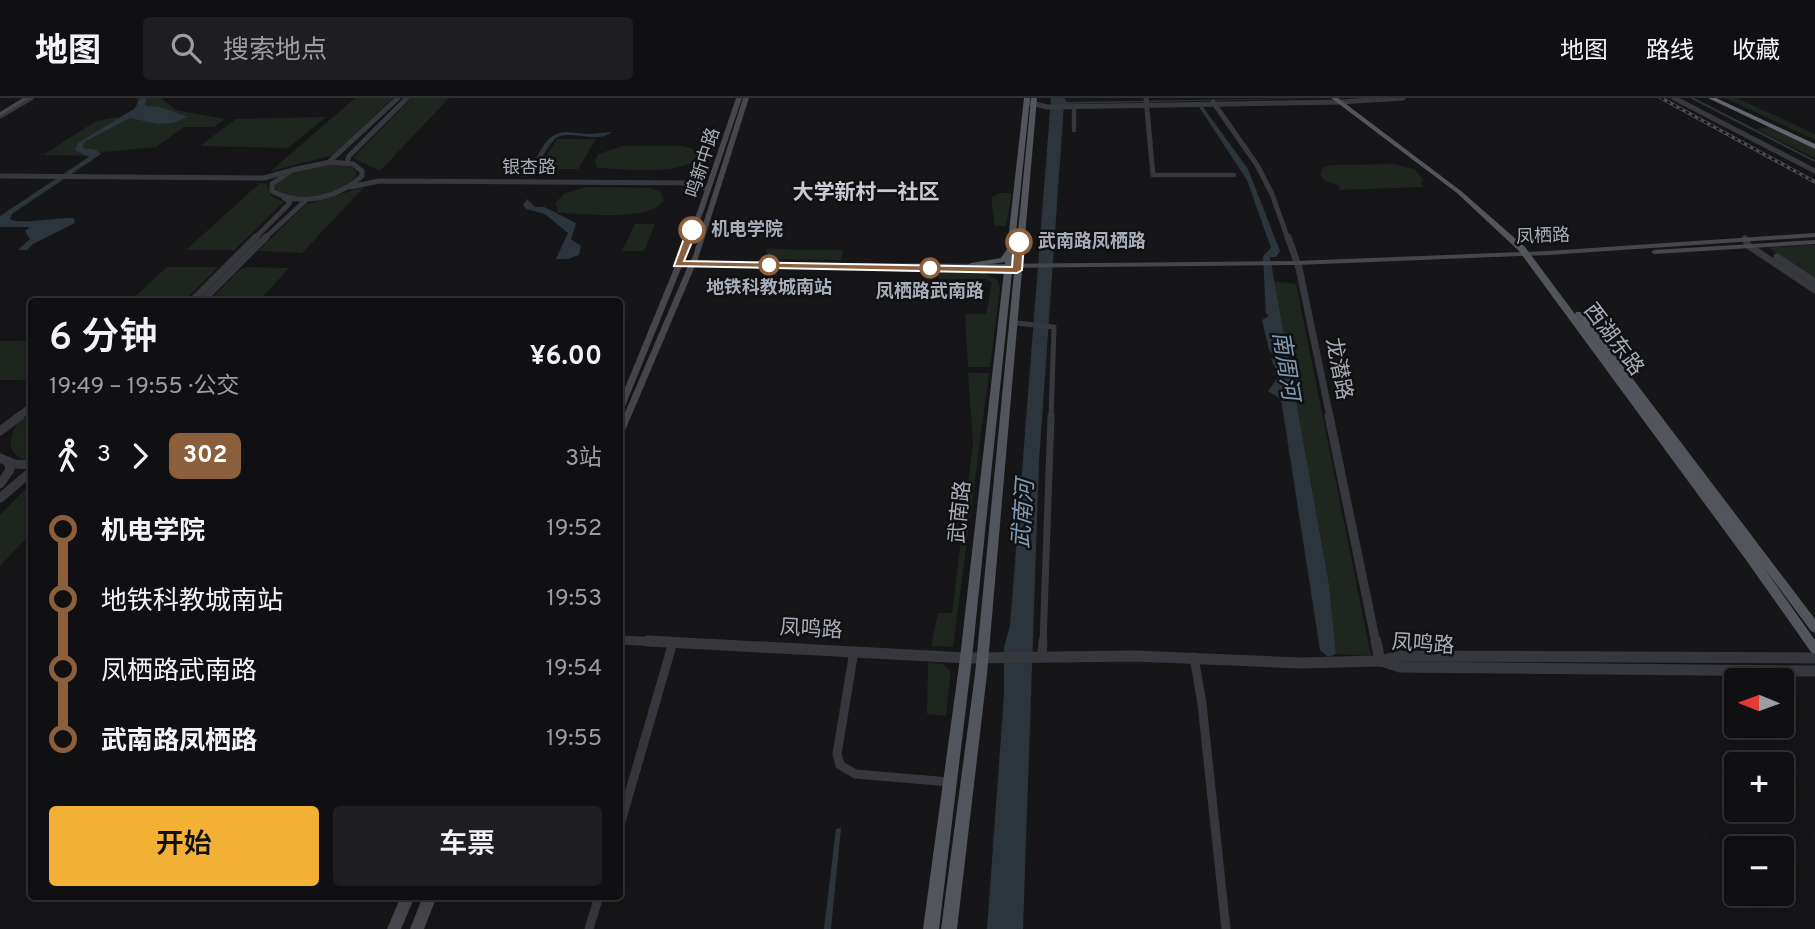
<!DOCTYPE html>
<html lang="zh">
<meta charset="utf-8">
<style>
:root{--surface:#101012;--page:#1e1e20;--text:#f1f3f6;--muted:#9c9d9f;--line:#303032;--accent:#f2b134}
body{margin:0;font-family:Overpass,"Noto Sans SC",sans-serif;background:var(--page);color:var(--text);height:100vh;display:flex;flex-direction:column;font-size:26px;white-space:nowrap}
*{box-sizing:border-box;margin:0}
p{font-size:23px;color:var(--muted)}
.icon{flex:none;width:38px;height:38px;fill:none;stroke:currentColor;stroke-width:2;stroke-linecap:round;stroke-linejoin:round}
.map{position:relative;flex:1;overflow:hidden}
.drawer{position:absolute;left:28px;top:200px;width:595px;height:602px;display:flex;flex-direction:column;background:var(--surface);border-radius:7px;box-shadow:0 7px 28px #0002,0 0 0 2px var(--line)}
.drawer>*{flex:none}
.badge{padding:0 14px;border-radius:10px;font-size:24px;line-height:46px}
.needle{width:46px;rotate:271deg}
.buttons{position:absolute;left:1724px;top:570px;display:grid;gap:14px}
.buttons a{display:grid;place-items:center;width:70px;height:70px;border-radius:7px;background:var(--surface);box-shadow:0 7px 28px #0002,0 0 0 2px var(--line);font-size:35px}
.map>.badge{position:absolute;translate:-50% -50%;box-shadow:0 0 0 4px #fff}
.legs{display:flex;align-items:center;gap:10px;height:77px;padding:0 21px;font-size:23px}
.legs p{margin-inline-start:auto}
.head{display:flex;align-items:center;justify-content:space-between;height:119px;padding:0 21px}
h1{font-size:38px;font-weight:600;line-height:52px}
.action{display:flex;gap:14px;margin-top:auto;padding:14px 21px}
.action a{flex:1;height:80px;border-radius:7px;background:var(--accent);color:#111;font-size:28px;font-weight:600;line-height:80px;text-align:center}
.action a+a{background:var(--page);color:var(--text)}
ul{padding:0 21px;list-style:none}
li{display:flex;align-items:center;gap:24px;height:70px;font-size:26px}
li i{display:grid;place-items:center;width:10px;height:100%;margin:0 9px;background:currentColor}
li i::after{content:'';width:18px;height:18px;margin:-9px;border:5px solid;border-radius:50%;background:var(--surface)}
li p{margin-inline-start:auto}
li:first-child i{background:linear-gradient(#0000 50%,currentColor 0)}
li:last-child i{background:linear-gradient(currentColor 50%,#0000 0)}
header{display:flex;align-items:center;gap:42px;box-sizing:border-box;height:98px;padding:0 35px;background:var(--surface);border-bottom:2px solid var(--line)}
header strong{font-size:33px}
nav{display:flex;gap:38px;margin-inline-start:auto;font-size:24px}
.search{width:490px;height:63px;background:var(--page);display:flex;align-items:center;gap:18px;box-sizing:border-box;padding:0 24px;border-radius:7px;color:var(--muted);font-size:26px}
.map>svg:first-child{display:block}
.green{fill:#1e261f}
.water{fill:#2c353c}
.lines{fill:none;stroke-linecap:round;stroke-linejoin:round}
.stream{stroke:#2c353c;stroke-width:2}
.minor-far3{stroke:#37383d;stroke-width:4.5}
.minor-far2{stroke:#37383d;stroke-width:5}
.minor-far1{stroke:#37383d;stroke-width:7}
.minor{stroke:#37383d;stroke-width:9}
.tertiary-far3{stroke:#37383d;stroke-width:5}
.tertiary-far2{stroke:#37383d;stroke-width:7}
.tertiary-far1{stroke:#37383d;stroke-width:9}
.tertiary{stroke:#37383d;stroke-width:11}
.secondary{fill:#45474d;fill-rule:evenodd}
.primary{fill:#53555c;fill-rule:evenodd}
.motorway{fill:#63666e;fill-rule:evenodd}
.rail-casing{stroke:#4a4c52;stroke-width:3.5}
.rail{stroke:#111113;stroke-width:2;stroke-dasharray:3.5;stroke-linecap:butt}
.line-1{fill:#8b5e3c;stroke:#fff;stroke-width:2}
.stop-1-dot{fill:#fff;stroke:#8b5e3c;stroke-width:3.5}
.labels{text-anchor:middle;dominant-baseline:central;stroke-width:5;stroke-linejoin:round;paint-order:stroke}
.far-street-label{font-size:18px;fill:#a8adb8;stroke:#111113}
.far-stop-label{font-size:18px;font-weight:bold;fill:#a8adb8;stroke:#111113;text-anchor:start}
.far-quarter-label{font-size:21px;font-weight:bold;fill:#c9ccd4;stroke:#111113}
.street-label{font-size:21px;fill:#a8adb8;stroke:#111113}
.water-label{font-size:23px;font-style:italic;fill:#7f9bb3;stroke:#111113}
</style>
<header>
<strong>地图</strong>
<div class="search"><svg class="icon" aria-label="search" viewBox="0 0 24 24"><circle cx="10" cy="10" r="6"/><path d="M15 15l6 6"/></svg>搜索地点</div>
<nav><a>地图</a><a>路线</a><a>收藏</a></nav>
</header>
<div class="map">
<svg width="1815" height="831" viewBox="0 0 1815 831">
<rect width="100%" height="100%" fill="#161618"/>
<!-- green -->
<g class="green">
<path d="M 137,0 L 161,0 L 176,12 L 225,21 L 214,29 L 184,29 L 156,49 L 93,55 L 89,58 L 43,57 L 96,23 L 117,19 L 120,21 L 144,5 L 137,6 Z"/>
<path d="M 355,0 L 393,0 L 334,57 L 271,73 Z"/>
<path d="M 411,0 L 449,0 L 380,73 L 353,60 Z"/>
<path d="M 1725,0 L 1737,0 L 1815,36 L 1815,42 Z"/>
<path d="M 326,19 L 288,50 L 200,48 L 236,21 Z"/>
<path d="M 1769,29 L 1815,51 L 1815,60 L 1756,31 Z"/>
<path d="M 557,41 L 596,41 L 578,71 L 558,71 L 555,76 L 535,76 Z"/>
<path d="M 623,48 L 683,48 L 693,51 L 697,59 C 683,79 620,70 597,70 L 595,62 L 598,56 Z"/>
<path d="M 326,65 C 337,66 352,64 357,75 C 349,97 290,107 275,90 L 275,85 L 289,75 Z"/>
<path d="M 1393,66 L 1414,71 L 1423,81 L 1421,86 L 1425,89 L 1339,92 L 1339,88 L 1324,82 L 1320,76 L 1323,70 L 1331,67 Z"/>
<path d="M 260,85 L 266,86 L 271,98 L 284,104 L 234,152 L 186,152 Z"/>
<path d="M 364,89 L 302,155 L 258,153 L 305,107 Z"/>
<path d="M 586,89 L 650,90 L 660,93 L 664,102 C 650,125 582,115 556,115 L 558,112 L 555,105 L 565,95 Z"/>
<path d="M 1000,95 L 1012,95 L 1006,128 L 995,128 L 991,100 Z"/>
<path d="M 635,126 L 655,126 L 644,153 L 622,153 Z"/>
<path d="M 1815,147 L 1815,180 L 1770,151 L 1770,149 Z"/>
<path d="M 767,151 L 843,152 L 841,162 L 765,161 Z"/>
<path d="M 167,169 L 218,169 L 184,203 L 130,203 Z"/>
<path d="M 248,169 L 289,170 L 259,203 L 209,203 L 240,171 Z"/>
<path d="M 939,175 L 984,175 L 997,182 L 1000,189 L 990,269 L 968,269 L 965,216 L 986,216 L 992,184 L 985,181 L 939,181 Z"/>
<path d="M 1274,183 L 1296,186 L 1371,558 L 1336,556 L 1329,486 Z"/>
<rect x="0" y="243" width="31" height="39"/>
<path d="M 968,275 L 989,275 L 953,549 L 931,548 L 938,515 L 952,515 L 973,346 Z"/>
<path d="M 31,311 L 31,363 C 0,358 8,331 31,311 Z"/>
<path d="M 31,385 L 31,435 L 0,468 L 0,417 Z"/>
<path d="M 928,565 L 943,566 L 951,573 L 946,618 L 927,616 Z"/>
</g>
<!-- water -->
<g class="water">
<path d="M 141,0 L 146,0 L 145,8 L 160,9 L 188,19 L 173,25 L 158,26 L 130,20 L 84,44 L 83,50 L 96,52 L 101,56 L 12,116 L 10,121 C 19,127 58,119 74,120 L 75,125 L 33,146 L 27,152 L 18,152 L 30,141 L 25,133 L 30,129 L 0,129 L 0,118 L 89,59 L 75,52 L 78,45 L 134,11 Z"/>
<path d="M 1051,0 L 1064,0 L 1067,4 L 1323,0 L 1064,6 L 1039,364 L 1023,831 L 987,831 L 1004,597 L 1004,549 L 1010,528 Z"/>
<path d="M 1199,9 L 1203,9 L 1248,71 L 1280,153 L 1276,159 L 1270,159 L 1329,486 L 1336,556 L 1328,559 L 1320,552 L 1281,301 L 1268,293 L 1279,278 L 1271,261 L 1276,259 L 1269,252 L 1262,222 L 1269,218 L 1266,215 L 1263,158 L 1271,150 L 1247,82 Z"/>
<path d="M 567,34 L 590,36 L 612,34 C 596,47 566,29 554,42 C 545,52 538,67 530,78 L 521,79 C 525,74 530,71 533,66 C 542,51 546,35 567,34 Z"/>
<path d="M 527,101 L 535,109 L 544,109 L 576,125 L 571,141 L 581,148 L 579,157 L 568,161 L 556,161 L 568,135 L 545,116 L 526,111 L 523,107 Z"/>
<path d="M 841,730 L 831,831 L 824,831 L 836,731 Z"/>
</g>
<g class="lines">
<!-- stream -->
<path class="stream" d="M 1692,0 L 1815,63"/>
<!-- minor-far3 -->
<g class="minor-far3">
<path d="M 1074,8 L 1074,32"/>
<path d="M 1153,77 L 1234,77"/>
</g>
<!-- minor-far2 -->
<path class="minor-far2" d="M 1015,225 L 1054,229 L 1051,319"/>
<!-- minor-far1 -->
<path class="minor-far1" d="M 1043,545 L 1051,318"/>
<!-- minor -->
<g class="minor">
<path d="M 854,553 L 837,656 L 840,667 L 855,676 L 950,684"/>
<path d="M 1194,559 L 1202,606 L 1226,831"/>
<path d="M 1042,560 L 1043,543"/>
<path d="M 620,727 L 673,544"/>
<path d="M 589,831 L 599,798"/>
</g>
<!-- tertiary-far3 -->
<g class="tertiary-far3">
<path d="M 1146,0 L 1153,77"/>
<path d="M 1674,0 L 1815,73"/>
<path d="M 1027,4 L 1047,9 L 1340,4 L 1403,0"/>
<path d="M 1213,4 L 1257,67 L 1272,96 L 1288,141"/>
<path d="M 0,18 L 31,0"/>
<path d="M 330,63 L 398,0"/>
<path d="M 331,64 L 353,66 L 362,73 L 362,78 C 338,100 301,109 272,93 L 272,86 L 292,72 Z"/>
<path d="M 347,65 L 349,58 L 407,0"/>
<path d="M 0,78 L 264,80 L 289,73"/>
<path d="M 350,89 L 379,83 L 693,85 L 707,91"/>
<path d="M 254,141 L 288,107 L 290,104 L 284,100"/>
<path d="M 264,141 L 306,102"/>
</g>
<!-- tertiary-far2 -->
<g class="tertiary-far2">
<path d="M 1288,139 L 1299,170 L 1330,319"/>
<path d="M 1745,141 L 1749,148 L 1815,192"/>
<path d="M 1777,159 L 1815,184"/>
<path d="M 192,203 L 256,139"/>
<path d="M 202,203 L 266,139"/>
<path d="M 18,319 L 32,308"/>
</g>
<!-- tertiary-far1 -->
<g class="tertiary-far1">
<path d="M 1329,318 L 1376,545"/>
<path d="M 0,333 L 20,318"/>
<path d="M 0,360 L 14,366 L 32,367"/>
<path d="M 0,386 L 10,372 L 8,364"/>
<path d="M 0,400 L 32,373"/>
<path d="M 620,542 L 681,545"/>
</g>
<!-- tertiary -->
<g class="tertiary">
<path d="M 648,543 L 966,560 L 1135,558 L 1299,565 L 1380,563 L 1399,558 L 1815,560"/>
<path d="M 1376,543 L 1380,563"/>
<path d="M 1382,563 L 1400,569 L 1815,573"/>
</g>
<!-- secondary -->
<g class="secondary">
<path d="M 23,0 L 30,0 L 0,18 L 0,14 Z"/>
<path d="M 736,0 L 742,0 L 704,112 L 683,164 L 690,164 L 693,158 L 743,0 L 749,0 L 697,164 L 1002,166 L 1296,163 L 1548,153 L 1815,135 L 1815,139 L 1548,157 L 1296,167 L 1002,170 L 695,168 L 624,335 L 620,338 L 620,326 L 688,168 L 682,168 L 624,311 L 620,314 L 620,302 L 698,112 Z"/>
<path d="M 1815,142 L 1815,146 L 1654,156 L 1651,154 L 1654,152 Z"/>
<path d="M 401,798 L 415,798 L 401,831 L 387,831 Z"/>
<path d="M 423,798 L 437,798 L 424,831 L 410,831 Z"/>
</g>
<!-- primary -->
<g class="primary">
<path d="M 1024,0 L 1030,0 L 972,560 L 939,831 L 923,831 L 960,560 L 1005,164 L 971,169 L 967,167 L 971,165 L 1001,160 L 1007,151 Z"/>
<path d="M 1031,0 L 1037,0 L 987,576 L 957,831 L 941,831 L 975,576 Z"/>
<path d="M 1331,0 L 1338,0 L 1461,93 L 1525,149 L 1668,341 L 1575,216 L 1576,214 L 1582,214 L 1815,521 L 1815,535 L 1811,533 L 1762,467 L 1815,542 L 1815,556 L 1811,554 L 1746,462 L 1519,153 L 1457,95 Z"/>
</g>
<!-- motorway -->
<path class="motorway" d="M 1708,0 L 1716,0 L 1815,46 L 1815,51 Z"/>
<!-- rail casing -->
<g class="rail-casing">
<path id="rail" d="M 1661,0 L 1815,84"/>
</g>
<!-- rail -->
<use href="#rail" class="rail"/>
</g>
<!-- line-1 -->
<path class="line-1" d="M 692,129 L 697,132 L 684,163 L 1012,169 L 1014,144 L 1019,141 L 1024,144 L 1022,172 L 1017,175 L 674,168 L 687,132 Z"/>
<!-- markers -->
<g class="stop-1-dot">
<circle cx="692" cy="132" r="12"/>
<circle cx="1019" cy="144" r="12"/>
<circle cx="769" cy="167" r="9"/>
<circle cx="930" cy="170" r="9"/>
</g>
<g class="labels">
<!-- far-street labels -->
<g class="far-street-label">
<text transform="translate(704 65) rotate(-72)">鸣新中路</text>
<text x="529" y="70">银杏路</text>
<text transform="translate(1543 139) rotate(-2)">凤栖路</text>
</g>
<!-- far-stop labels -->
<g class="far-stop-label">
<text x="711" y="132">机电学院</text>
<text x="1038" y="144">武南路凤栖路</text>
<text x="769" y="190" text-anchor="middle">地铁科教城南站</text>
<text x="930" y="194" text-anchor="middle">凤栖路武南路</text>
</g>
<!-- far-quarter labels -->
<g class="far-quarter-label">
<text x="866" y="95">大学新村一社区</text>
</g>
<!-- street labels -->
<g class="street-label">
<text transform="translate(1613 242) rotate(53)">西湖东路</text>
<text transform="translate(1338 271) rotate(79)">龙潜路</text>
<text transform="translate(961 414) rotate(-84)">武南路</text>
<text transform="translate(811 532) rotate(3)">凤鸣路</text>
<text transform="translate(1423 547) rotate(4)">凤鸣路</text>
</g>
<!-- water labels -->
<g class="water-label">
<text transform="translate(1284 268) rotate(81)">南周河</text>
<text transform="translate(1025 416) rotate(-86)">武南河</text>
</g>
</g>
</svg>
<div class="buttons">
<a><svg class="needle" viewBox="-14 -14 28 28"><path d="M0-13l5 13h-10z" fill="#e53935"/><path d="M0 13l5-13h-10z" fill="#9c9d9f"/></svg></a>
<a>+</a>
<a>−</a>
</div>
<section class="drawer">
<div class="head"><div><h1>6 分钟</h1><p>19:49 – 19:55 · 公交</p></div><b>¥6.00</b></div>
<div class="legs"><svg class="icon" aria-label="walk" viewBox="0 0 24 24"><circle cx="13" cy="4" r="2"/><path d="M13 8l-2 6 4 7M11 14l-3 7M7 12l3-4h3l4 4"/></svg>3<svg class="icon" aria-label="forward" viewBox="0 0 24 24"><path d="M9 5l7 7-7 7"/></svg><b class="badge" style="background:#8b5e3c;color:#fff">302</b><p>3站</p></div>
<ul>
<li><i style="color:#8b5e3c"></i><b>机电学院</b><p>19:52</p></li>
<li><i style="color:#8b5e3c"></i><span>地铁科教城南站</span><p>19:53</p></li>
<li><i style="color:#8b5e3c"></i><span>凤栖路武南路</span><p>19:54</p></li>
<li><i style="color:#8b5e3c"></i><b>武南路凤栖路</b><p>19:55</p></li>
</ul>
<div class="action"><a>开始</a><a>车票</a></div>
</section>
</div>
